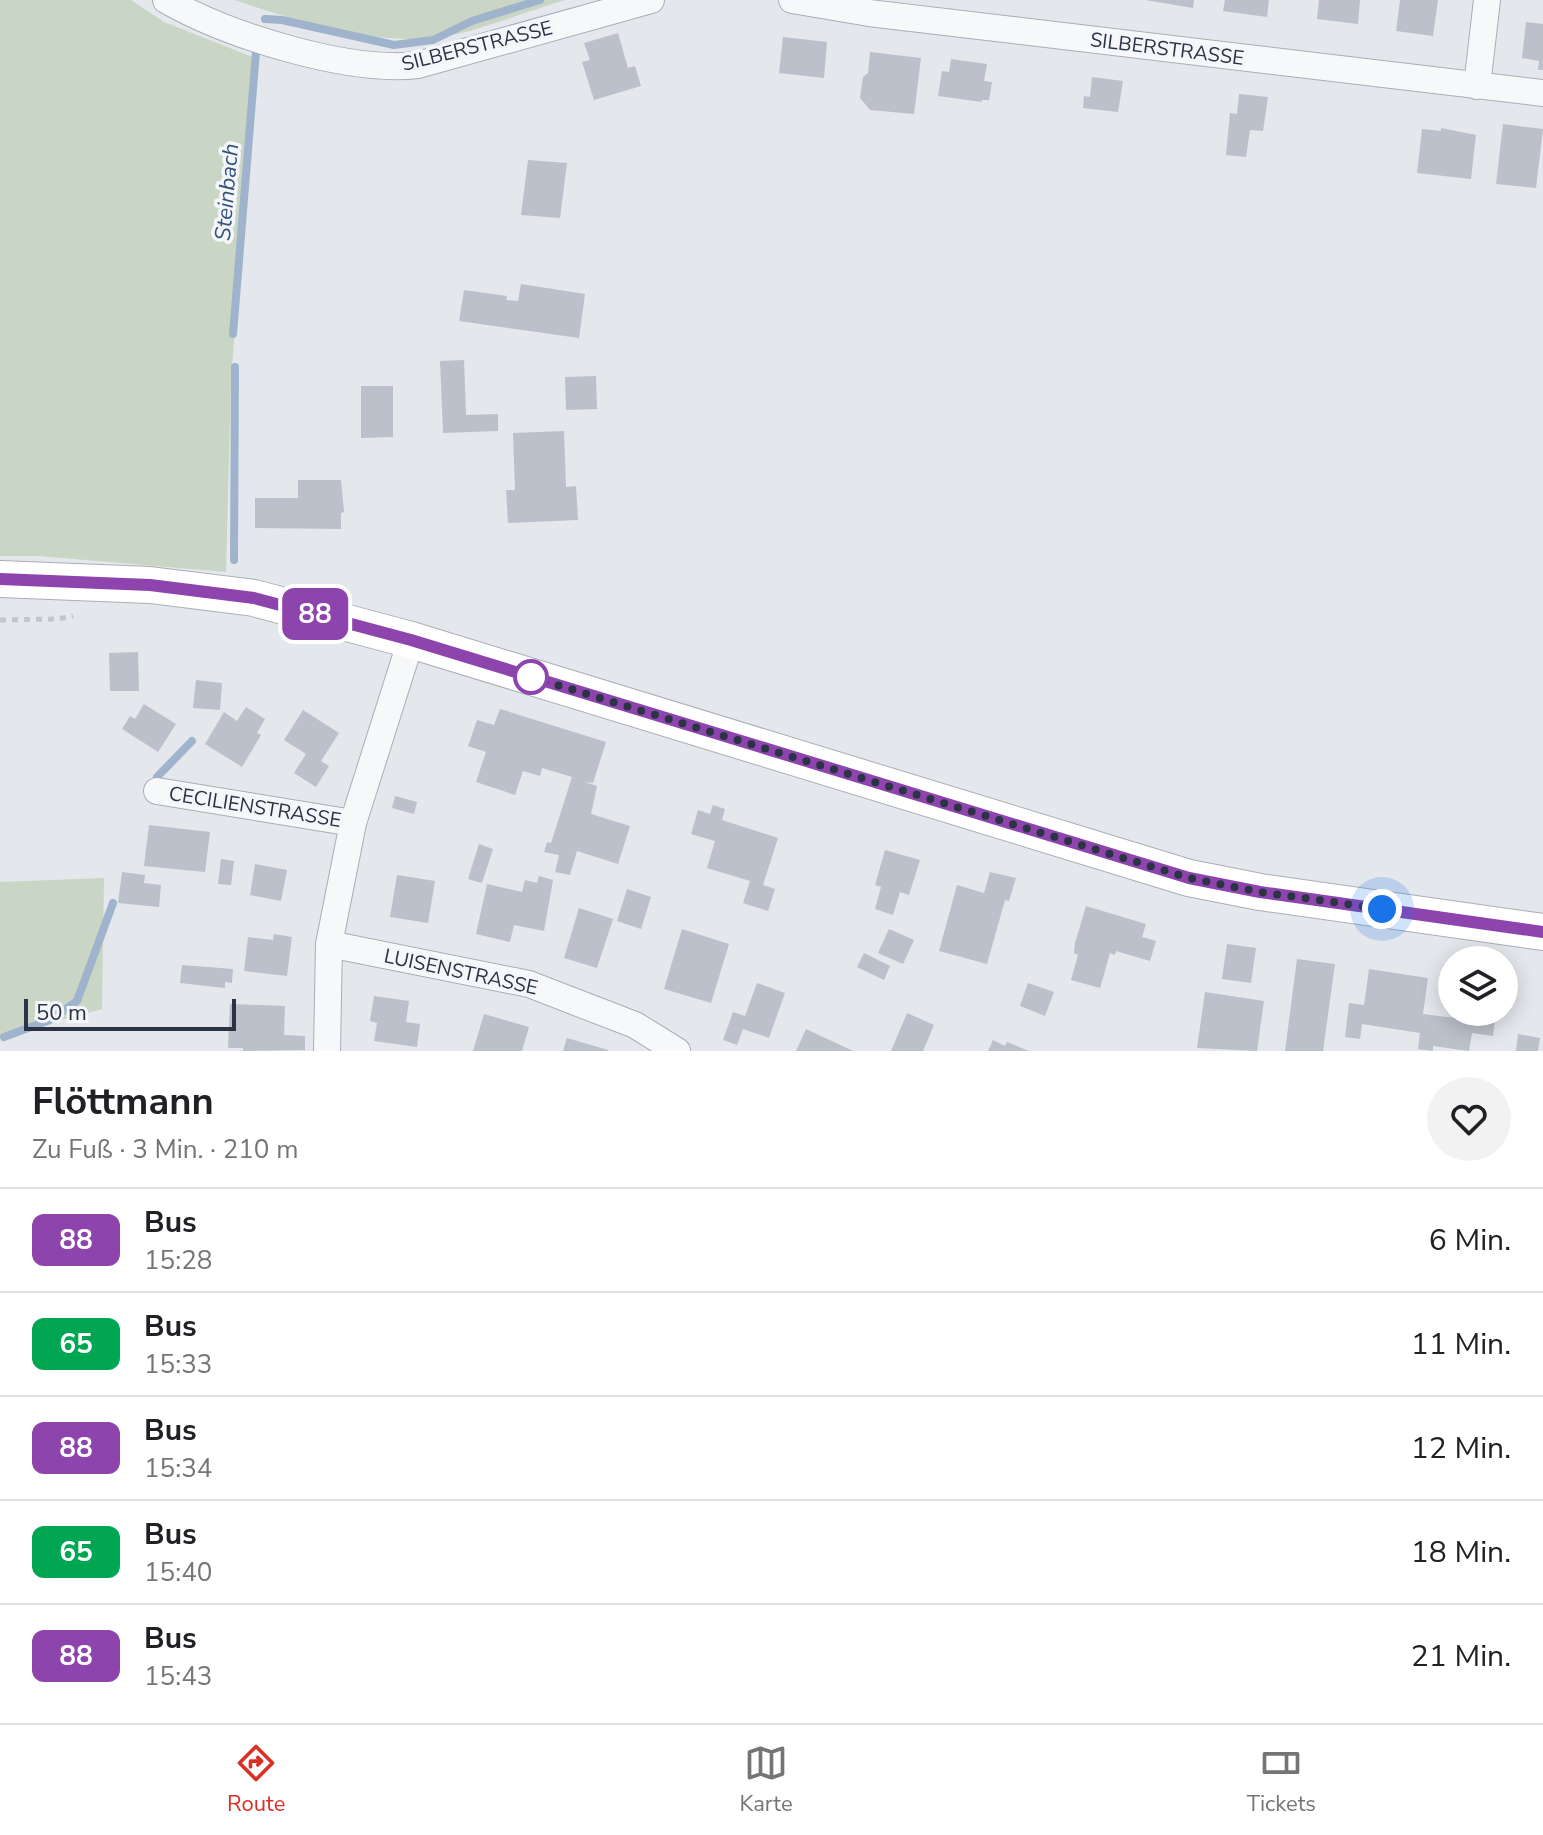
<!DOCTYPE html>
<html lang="de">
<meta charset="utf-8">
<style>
:root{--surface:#fff;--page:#f2f2f2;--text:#202124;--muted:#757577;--line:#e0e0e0;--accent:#d93025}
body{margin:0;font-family:"Nunito Sans",sans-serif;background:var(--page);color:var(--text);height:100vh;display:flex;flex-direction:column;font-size:30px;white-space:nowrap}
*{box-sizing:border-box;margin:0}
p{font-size:26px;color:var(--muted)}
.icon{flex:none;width:44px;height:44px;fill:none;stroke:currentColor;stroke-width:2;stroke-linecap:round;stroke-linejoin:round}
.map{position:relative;height:1051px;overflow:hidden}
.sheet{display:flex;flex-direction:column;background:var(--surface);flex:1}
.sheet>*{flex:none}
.badge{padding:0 16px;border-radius:12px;font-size:28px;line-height:52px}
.tools{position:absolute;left:1438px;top:946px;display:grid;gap:16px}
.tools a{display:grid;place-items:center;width:80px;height:80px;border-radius:50%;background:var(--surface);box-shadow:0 4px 20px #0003;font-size:40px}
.scale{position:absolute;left:24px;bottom:20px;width:212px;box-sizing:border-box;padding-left:8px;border:4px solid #2b3445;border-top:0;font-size:22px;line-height:28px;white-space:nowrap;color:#2b3445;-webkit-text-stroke:6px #f4f6f9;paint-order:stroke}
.you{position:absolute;width:40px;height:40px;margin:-20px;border:6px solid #fff;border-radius:50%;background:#1a73e8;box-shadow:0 0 0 12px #1a73e833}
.map>.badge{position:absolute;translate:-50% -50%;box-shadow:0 0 0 4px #fff}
.round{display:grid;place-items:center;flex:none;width:84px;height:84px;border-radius:42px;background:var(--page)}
.headline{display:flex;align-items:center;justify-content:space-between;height:136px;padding:0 32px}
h1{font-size:38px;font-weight:700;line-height:60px}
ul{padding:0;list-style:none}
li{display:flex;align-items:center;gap:24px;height:104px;padding:0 32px;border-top:2px solid var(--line)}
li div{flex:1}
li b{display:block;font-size:30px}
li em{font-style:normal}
li .badge{min-width:88px;font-weight:700;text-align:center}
.menu{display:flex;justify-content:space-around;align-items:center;height:112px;border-top:2px solid var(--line);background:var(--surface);font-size:22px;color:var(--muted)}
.menu a{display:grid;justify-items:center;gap:4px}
.menu .active{color:var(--accent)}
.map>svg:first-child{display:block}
.green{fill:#c9d6c5}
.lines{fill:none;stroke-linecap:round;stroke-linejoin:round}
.stream{stroke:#9fb4cc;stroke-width:8}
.building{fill:#bbc0ca}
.street-casing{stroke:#a9aeb7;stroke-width:28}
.secondary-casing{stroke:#a9aeb7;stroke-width:38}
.path{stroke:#c2c5cb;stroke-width:5;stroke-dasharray:6 6;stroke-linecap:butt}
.street{stroke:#f7f8fa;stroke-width:26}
.secondary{stroke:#fff;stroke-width:36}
.line-casing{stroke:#fff;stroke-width:18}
.line{stroke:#8e44ad;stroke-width:12}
.walk{stroke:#2b3445;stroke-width:8;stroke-dasharray:0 14.4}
.stop-dot{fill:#fff;stroke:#8e44ad;stroke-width:4}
.labels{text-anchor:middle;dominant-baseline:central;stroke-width:7;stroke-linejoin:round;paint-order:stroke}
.street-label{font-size:20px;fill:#2b3445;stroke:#f4f6f9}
.water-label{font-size:22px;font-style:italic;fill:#34527a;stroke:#f4f6f9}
</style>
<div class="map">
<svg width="1543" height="1051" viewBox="0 0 1543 1051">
<rect width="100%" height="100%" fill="#e4e7ec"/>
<!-- green -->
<g class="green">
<path d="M 0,0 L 131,0 L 164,22 L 255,58 L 231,379 L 226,572 L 39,556 L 0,556 Z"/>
<path d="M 235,0 L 565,0 C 528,11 484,29 447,36 C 381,48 298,22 235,0 Z"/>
<path d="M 104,878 L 102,1009 L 0,1036 L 0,882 Z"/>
</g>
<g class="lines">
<!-- stream -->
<g class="stream">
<path d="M 265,19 L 282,20 L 394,45 L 433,40 L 472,21 L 540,0"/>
<path d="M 233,334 L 256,52"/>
<path d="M 234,560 L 235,367"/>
<path d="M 157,777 L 192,741"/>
<path d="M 4,1037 L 50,1020 L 77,1001 L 113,903"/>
</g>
</g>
<!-- building -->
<g class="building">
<path d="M 1145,0 L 1194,0 L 1193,8 Z"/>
<path d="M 1225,0 L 1269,0 L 1267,17 L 1223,11 Z"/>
<path d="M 1319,0 L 1360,0 L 1358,24 L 1317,19 Z"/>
<path d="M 1400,0 L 1438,0 L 1433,36 L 1396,31 Z"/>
<path d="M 1526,22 L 1543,24 L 1543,70 L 1538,70 L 1539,61 L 1522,58 Z"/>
<path d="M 618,33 L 628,68 L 635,66 L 641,86 L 594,100 L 582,62 L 590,60 L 584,43 Z"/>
<path d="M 783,37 L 827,42 L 824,78 L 779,73 Z"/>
<path d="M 870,52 L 921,58 L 914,114 L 870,110 L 860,98 L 863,77 L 868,73 Z"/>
<path d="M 951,59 L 987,64 L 984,81 L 992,82 L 989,100 L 982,100 L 982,102 L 938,96 L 942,71 L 949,72 Z"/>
<path d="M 1092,77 L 1123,81 L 1118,112 L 1083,108 L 1084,96 L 1090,97 Z"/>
<path d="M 1239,94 L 1268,97 L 1263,131 L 1250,130 L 1246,157 L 1226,155 L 1230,113 L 1237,114 Z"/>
<path d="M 1503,124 L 1543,129 L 1536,188 L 1496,184 Z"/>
<path d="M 1441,128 L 1476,135 L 1471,179 L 1417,173 L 1422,129 L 1441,131 Z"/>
<path d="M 528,160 L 567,163 L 560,218 L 521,215 Z"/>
<path d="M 521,284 L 585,294 L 579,338 L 459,321 L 464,290 L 507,296 L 506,300 L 518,301 Z"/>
<path d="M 464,360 L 466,415 L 498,414 L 498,431 L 443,433 L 440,361 Z"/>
<path d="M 596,376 L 597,409 L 566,410 L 565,377 Z"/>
<path d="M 361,386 L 393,386 L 393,437 L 361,438 Z"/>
<path d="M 564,431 L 566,487 L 576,486 L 578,520 L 508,523 L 506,490 L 515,490 L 513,433 Z"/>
<path d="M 298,480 L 341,480 L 344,512 L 341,513 L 341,529 L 255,528 L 255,498 L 298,498 Z"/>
<path d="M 138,652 L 139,691 L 110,691 L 109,653 Z"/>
<path d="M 196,680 L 222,683 L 220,710 L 193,708 Z"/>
<path d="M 144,704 L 176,724 L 158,752 L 122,729 L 130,716 L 135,719 Z"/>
<path d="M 246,707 L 265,719 L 257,733 L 261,735 L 242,767 L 205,744 L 224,712 L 237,721 Z"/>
<path d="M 500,709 L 606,742 L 593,783 L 584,782 L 597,786 L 591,814 L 630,826 L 618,864 L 577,851 L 570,875 L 555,872 L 559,855 L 544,852 L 547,842 L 551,843 L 572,777 L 542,768 L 540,776 L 523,771 L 515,795 L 476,782 L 486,752 L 468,746 L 477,720 L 494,725 Z"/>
<path d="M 303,710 L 339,733 L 321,761 L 329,766 L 316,787 L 294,773 L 306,754 L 284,740 Z"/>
<path d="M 395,796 L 417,802 L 414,814 L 392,808 Z"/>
<path d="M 713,805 L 725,809 L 722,820 L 778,838 L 763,885 L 775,889 L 768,911 L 743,903 L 750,881 L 707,868 L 715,841 L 691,834 L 698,810 L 710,814 Z"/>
<path d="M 149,825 L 210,832 L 205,872 L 144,866 Z"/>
<path d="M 479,844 L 493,849 L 482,883 L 468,879 Z"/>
<path d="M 885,850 L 920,860 L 909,895 L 900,892 L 893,915 L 875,909 L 881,887 L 875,885 Z"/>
<path d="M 221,859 L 234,861 L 231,885 L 218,884 Z"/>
<path d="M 255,864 L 287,870 L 281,901 L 250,895 Z"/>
<path d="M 122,872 L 145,875 L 144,883 L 161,885 L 159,907 L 118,903 Z"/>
<path d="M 990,872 L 1016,878 L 1009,901 L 1005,900 L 987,964 L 939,951 L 957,885 L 984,893 Z"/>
<path d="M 397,875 L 435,881 L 428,923 L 390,917 Z"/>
<path d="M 539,876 L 553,880 L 544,931 L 514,925 L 510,942 L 476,934 L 487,884 L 522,892 L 525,880 L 537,883 Z"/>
<path d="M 627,889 L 651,897 L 641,929 L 617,921 Z"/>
<path d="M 1086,906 L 1146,924 L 1142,937 L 1156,941 L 1150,961 L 1116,951 L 1115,955 L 1110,953 L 1100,988 L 1071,980 L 1078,955 L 1074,953 L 1075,943 Z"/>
<path d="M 579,908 L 613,919 L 597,968 L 564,958 Z"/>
<path d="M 682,929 L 729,944 L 711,1003 L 664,989 Z"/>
<path d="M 889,929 L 914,940 L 903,964 L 878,953 Z"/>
<path d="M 274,934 L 292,937 L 287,976 L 244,971 L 248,937 L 273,940 Z"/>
<path d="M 1227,944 L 1256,948 L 1251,983 L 1222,979 Z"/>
<path d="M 864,953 L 890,966 L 884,980 L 857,967 Z"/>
<path d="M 1297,959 L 1335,964 L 1323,1051 L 1285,1051 Z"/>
<path d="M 182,965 L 233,969 L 232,983 L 225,982 L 225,988 L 180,983 Z"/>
<path d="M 1369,969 L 1428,978 L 1423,1014 L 1455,1018 L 1456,1012 L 1496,1012 L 1493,1036 L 1472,1033 L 1469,1051 L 1433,1046 L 1433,1051 L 1418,1049 L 1420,1033 L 1362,1024 L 1360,1039 L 1345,1037 L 1349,1003 L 1364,1005 Z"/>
<path d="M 757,983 L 785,993 L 769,1038 L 743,1029 L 737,1045 L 723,1040 L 733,1012 L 745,1016 Z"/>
<path d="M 1028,983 L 1054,992 L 1045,1016 L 1020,1006 Z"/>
<path d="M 1205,992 L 1264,1001 L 1257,1051 L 1197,1048 Z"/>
<path d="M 374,996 L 409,1001 L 406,1022 L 420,1024 L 417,1047 L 374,1041 L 377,1023 L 370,1021 Z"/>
<path d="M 230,1004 L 285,1006 L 284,1035 L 305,1036 L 305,1050 L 243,1051 L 243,1048 L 228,1048 Z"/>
<path d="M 907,1013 L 934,1025 L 923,1051 L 891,1051 Z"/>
<path d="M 484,1014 L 529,1027 L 522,1051 L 473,1051 Z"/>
<path d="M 806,1029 L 853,1051 L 796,1051 Z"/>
<path d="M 1518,1034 L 1540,1038 L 1538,1051 L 1516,1051 Z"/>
<path d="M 567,1038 L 608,1050 L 608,1051 L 563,1051 Z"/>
<path d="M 993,1040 L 1005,1046 L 1007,1042 L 1029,1051 L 988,1051 Z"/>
</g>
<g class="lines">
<!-- street casing -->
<g class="street-casing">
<g id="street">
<path d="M 166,0 C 227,35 347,73 418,65 L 651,0"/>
<path d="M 792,0 L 869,13 L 1543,93"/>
<path d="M 1477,86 L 1487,0"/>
<path d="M 157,791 L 353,823"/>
<path d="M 329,944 L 529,984 L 635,1025 L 677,1051"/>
<path d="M 327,1051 L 329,944 L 353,823 L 411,640"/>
</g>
</g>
<!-- secondary casing -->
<g class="secondary-casing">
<path id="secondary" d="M 0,579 L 150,585 L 254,598 L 411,640 L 1189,878 L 1260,892 L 1543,932"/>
</g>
<!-- path -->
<path class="path" d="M 0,620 L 57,619 L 73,616"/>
<!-- street -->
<use href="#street" class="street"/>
<!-- secondary -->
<use href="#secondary" class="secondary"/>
</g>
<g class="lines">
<!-- line casing -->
<g class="line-casing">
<path id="line" d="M 0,579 L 150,585 L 254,598 L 411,640 L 1189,878 L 1260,892 L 1543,932"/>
</g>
<!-- line -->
<use href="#line" class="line"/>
<!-- walk -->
<path class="walk" d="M 531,677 L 1189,878 L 1260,892 L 1382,909"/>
</g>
<!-- markers -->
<circle class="stop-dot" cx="531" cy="677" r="16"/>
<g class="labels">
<!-- street labels -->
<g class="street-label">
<text transform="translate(477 46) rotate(-14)">SILBERSTRASSE</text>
<text transform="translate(1167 49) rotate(7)">SILBERSTRASSE</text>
<text transform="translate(255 807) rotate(9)">CECILIENSTRASSE</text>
<text transform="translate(461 972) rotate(12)">LUISENSTRASSE</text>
</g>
<!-- water labels -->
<g class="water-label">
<text transform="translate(227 192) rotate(-85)">Steinbach</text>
</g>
</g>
</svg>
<div class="tools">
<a><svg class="icon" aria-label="layers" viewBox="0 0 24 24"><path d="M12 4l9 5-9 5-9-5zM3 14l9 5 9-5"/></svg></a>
</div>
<div class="scale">50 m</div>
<div class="you" style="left:1382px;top:909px"></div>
<b class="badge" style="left:315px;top:614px;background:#8e44ad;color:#fff">88</b>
</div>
<section class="sheet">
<div class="headline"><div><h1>Flöttmann</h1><p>Zu Fuß · 3 Min. · 210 m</p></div><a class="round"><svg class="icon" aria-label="heart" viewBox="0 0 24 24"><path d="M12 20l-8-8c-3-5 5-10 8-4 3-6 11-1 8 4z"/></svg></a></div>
<ul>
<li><span class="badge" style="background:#8e44ad;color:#fff">88</span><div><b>Bus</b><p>15:28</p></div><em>6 Min.</em></li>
<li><span class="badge" style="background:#00a651;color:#fff">65</span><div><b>Bus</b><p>15:33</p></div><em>11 Min.</em></li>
<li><span class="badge" style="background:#8e44ad;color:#fff">88</span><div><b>Bus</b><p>15:34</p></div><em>12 Min.</em></li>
<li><span class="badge" style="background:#00a651;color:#fff">65</span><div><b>Bus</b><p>15:40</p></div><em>18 Min.</em></li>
<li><span class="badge" style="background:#8e44ad;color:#fff">88</span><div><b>Bus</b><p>15:43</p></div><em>21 Min.</em></li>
</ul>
</section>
<nav class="menu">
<a class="active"><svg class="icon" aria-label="directions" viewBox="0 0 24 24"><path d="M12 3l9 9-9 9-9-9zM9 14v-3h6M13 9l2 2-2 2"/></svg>Route</a>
<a><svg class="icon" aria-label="map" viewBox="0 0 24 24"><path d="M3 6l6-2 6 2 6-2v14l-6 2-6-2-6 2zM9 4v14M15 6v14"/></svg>Karte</a>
<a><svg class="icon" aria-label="tickets" viewBox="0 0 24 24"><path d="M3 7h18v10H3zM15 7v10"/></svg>Tickets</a>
</nav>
